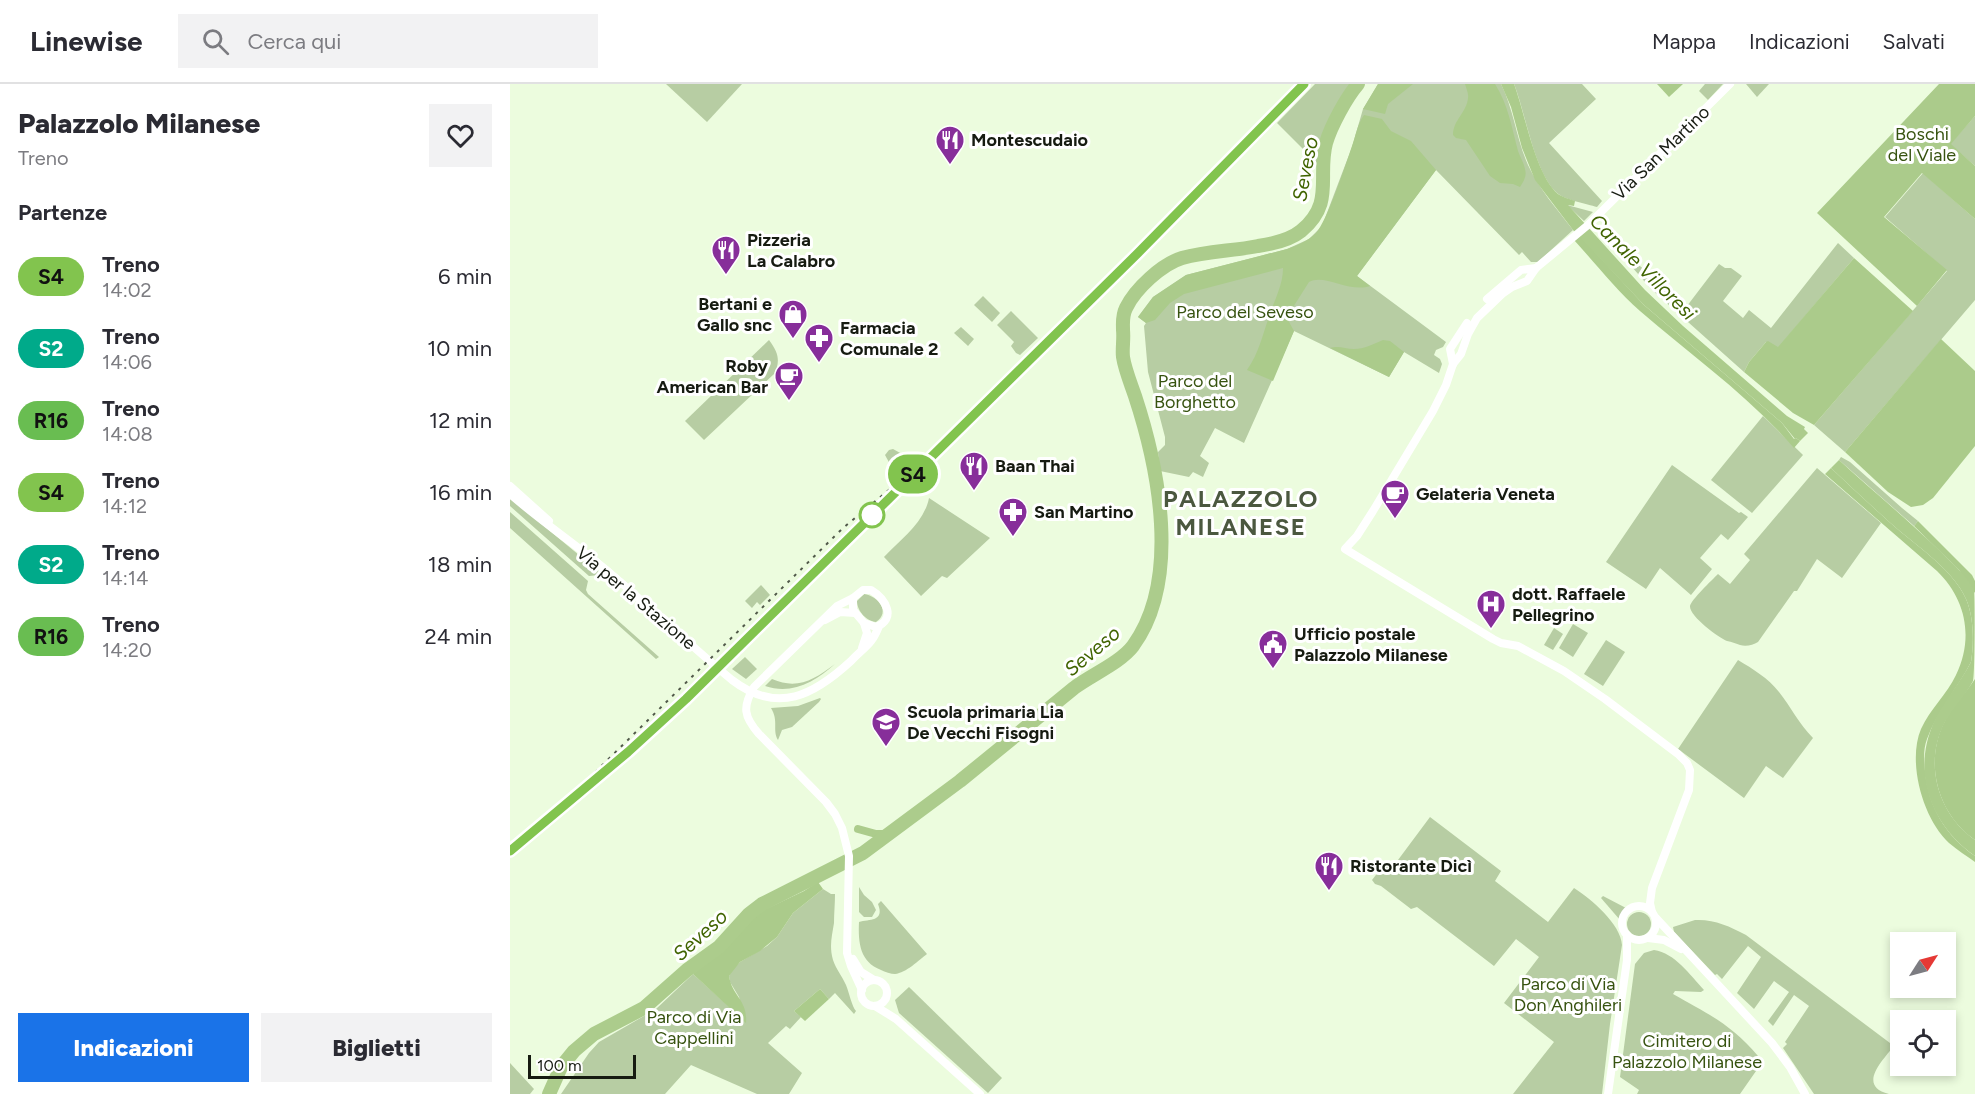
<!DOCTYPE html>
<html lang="it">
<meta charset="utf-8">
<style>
:root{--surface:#fff;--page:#f2f2f3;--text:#2b2b33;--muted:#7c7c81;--line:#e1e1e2;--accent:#1a73e8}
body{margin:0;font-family:Figtree,sans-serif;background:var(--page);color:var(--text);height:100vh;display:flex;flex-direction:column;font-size:22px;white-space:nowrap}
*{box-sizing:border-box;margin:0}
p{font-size:20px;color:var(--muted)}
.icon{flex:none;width:33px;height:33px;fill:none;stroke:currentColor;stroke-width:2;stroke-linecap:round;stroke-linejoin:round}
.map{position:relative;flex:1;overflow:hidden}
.panel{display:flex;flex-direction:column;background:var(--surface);width:510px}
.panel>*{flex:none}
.badge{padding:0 12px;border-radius:20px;font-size:21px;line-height:39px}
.needle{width:39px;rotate:54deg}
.fabs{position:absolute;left:1380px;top:848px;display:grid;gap:12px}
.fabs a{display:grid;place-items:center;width:66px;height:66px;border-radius:0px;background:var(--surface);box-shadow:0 3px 9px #0003;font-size:30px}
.scale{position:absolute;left:18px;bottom:15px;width:108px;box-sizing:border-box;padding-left:6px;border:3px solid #161b11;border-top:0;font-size:16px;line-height:21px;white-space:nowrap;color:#161b11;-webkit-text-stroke:4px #fff;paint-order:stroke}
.map>.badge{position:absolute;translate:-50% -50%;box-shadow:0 0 0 3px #fff}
h2{padding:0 18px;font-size:22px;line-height:54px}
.round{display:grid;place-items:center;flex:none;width:63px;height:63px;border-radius:0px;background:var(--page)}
.headline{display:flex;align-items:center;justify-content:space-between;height:102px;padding:0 18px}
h1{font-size:28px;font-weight:800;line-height:45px}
.action{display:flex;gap:12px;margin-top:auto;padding:12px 18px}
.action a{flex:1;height:69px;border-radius:0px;background:var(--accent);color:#fff;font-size:24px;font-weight:800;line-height:69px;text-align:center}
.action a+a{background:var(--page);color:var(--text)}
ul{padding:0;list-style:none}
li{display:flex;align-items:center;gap:18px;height:72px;padding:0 18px}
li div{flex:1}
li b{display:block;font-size:22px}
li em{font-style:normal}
li .badge{min-width:66px;font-weight:700;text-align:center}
header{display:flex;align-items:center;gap:36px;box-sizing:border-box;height:84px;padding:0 30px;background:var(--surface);border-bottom:2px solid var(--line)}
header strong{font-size:28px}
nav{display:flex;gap:33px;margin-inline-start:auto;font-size:21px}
.search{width:420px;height:54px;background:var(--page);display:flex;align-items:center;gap:15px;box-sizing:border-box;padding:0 21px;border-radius:0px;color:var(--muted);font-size:22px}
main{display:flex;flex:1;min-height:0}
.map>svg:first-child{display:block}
.green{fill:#b7cda3}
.forest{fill:#abcb8b}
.water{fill:#accc8c}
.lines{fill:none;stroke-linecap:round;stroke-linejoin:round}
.canal{stroke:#accc8c;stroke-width:8}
.river{stroke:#accc8c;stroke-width:14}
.minor{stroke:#fff;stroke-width:8}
.rail{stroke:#51594a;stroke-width:2;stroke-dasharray:3 6;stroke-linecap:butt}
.line-casing{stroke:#fff;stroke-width:14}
.line{stroke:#82c44e;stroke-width:9}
.stop-dot{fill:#fff;stroke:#82c44e;stroke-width:3}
.labels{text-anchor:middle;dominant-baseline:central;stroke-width:6;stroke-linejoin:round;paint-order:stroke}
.park-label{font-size:18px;fill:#375310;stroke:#fff}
.poi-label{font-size:18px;font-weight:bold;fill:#161b11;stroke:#fff;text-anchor:start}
.street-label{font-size:18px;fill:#161b11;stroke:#fff}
.water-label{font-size:20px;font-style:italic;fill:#406401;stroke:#fff}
.district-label{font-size:24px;font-weight:bold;letter-spacing:1.5px;fill:#4b583f;stroke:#fff}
</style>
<header>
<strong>Linewise</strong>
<div class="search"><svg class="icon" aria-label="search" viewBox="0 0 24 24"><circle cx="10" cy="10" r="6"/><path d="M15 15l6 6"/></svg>Cerca qui</div>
<nav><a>Mappa</a><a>Indicazioni</a><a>Salvati</a></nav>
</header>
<main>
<section class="panel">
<div class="headline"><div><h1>Palazzolo Milanese</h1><p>Treno</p></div><a class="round"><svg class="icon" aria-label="heart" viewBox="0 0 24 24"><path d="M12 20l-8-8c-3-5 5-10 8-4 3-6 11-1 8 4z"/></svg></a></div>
<h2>Partenze</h2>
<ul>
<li><span class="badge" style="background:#82c44e;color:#111">S4</span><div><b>Treno</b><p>14:02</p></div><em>6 min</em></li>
<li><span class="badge" style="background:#00aa8a;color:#fff">S2</span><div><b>Treno</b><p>14:06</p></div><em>10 min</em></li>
<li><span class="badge" style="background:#69bd51;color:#111">R16</span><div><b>Treno</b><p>14:08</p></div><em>12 min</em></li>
<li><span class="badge" style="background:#82c44e;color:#111">S4</span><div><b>Treno</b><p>14:12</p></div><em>16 min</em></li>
<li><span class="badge" style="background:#00aa8a;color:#fff">S2</span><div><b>Treno</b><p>14:14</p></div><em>18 min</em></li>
<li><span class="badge" style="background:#69bd51;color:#111">R16</span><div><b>Treno</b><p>14:20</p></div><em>24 min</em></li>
</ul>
<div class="action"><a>Indicazioni</a><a>Biglietti</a></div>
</section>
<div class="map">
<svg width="1465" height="1010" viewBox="0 0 1465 1010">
<rect width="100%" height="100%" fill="#ecfcde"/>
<!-- green -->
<g class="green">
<path d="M 156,0 L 232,0 L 197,38 Z"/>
<path d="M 805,0 L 842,0 C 826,25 815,51 808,80 L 767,39 Z"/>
<path d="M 868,0 L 991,0 C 1004,26 1006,54 1018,81 C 1029,105 1047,125 1063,146 L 1028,178 L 1021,178 L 1012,168 L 1009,171 L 926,86 L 847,192 L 936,258 L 933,263 L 926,266 L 924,271 L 930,275 L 932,280 L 929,289 L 894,268 L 879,293 L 784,247 L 734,359 L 705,344 L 690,372 L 699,379 L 693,393 L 683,388 L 679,393 L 650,387 L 648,368 L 655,361 L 655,353 L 638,288 L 634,242 L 636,239 L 628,233 L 643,213 L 676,191 L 777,165 L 799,155 L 812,142 L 842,63 L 853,25 Z"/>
<path d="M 1004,0 L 1072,0 L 1086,15 L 1039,59 L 1092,117 L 1087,123 C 1077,120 1055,116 1047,109 C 1024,88 1016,30 1004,0 Z"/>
<path d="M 1195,0 L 1213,0 L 1198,16 L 1189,7 Z"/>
<path d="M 1236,0 L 1259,0 L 1247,13 Z"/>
<path d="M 1465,32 L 1465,82 L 1440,60 Z"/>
<path d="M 1413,89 L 1465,135 L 1465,216 L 1335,368 L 1304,341 L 1437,187 L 1375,133 Z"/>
<path d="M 1057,121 L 1083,128 L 1074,137 Z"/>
<path d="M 1097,154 L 1177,222 L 1209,180 L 1215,184 L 1221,184 L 1232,192 L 1213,217 L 1233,234 L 1239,226 L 1261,244 L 1328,159 L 1344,174 L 1268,264 L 1256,258 L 1239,278 L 1234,288 L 1141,205 Z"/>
<path d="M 473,212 L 490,229 L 482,238 L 464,221 Z"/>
<path d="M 501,227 L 528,254 L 510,271 L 506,269 L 501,262 L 504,258 L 487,241 Z"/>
<path d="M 451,243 L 464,255 L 458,262 L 444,249 Z"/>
<path d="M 259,256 C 268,268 271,277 264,290 L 194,356 L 175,337 Z"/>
<path d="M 1253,332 L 1293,371 L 1242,429 L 1201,396 Z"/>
<path d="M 383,365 L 392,370 L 394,375 L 388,381 L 381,382 L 375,371 L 379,366 Z"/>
<path d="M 1331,373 L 1340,378 L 1392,424 L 1408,437 L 1404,442 L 1329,376 Z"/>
<path d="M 1162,381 L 1229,429 L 1231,428 L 1238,433 L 1218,456 L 1211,450 L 1190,474 L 1202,485 L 1181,511 L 1150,484 L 1136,505 L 1096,478 Z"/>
<path d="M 1307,384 L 1371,439 L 1332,494 L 1307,475 L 1287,507 L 1284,507 L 1248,558 C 1243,561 1236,563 1230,561 C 1225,559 1222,558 1217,557 C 1209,554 1179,532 1180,522 C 1181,516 1202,496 1208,490 L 1220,500 L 1240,476 L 1234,470 Z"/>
<path d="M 0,414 L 98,495 L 89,491 L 79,492 L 0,422 Z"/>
<path d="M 419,414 L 480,454 L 437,494 L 432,492 L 411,512 L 374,473 C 391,455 414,439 419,414 Z"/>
<path d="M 0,428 L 78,497 L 76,506 L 78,510 L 149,573 L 146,575 L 0,444 Z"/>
<path d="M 251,501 L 260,511 L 250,521 L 247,518 L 242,524 L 235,517 Z"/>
<path d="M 354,510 C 368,512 381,528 366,538 C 356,537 347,527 347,517 Z"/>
<path d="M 1063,540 L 1078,549 L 1063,573 L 1049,564 Z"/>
<path d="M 1044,544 L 1053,550 L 1043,566 L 1034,561 Z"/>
<path d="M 1096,556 L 1115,568 L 1093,602 L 1074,590 Z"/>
<path d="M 235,573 L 247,585 L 236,595 L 222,585 Z"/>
<path d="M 1228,576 C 1243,585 1258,594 1269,608 C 1281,623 1289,640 1303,654 L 1273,694 L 1256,682 L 1234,714 L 1168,665 Z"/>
<path d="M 325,580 C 305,598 282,611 255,602 L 262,595 C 287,606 304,596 325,580 Z"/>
<path d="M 310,614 L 311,615 L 309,618 L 282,643 L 272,646 L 268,656 C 262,646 269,637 261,624 L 288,622 Z"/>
<path d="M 920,733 L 991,787 L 985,797 L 1038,838 L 1064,804 C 1081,815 1111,840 1112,861 L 1100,940 L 1092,1010 L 1003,1010 L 1044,958 L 994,919 L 1029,873 L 1006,855 L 984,882 L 907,823 L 901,825 L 871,802 L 865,800 L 862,796 L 876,778 L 888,776 Z"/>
<path d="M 349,803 L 354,811 L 362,818 L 366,826 L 362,833 L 354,833 L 349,828 Z"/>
<path d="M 313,805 L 321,810 L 325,810 C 325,820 324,829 324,839 C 322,852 319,862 323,876 C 326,885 332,892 336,901 C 339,908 342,923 346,927 L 344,930 L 325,909 L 319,915 L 310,905 L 284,927 L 291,933 L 280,945 L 276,942 L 258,959 L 292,989 L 279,1010 L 247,1010 L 181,981 L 155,1010 L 51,1010 L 79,969 L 89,958 L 146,925 L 183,890 L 236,938 L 229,913 L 220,898 L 219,892 L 222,886 L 230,878 L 257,862 L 267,853 L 283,829 Z"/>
<path d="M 1093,812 L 1116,824 L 1110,836 L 1091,814 Z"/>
<path d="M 371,817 L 417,870 C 409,876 396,889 385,890 C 381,890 375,888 371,886 C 350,878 348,859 349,838 C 359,835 375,838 368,820 Z"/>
<circle cx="1129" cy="840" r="12"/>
<path d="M 1185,836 C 1204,835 1219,842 1236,851 L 1384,962 C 1372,977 1347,1002 1379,1010 L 1304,1010 L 1273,964 L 1277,960 L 1275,958 L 1299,922 L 1284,911 L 1263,942 L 1258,937 L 1279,908 L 1264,897 L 1244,925 L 1227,909 L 1251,873 L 1238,862 L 1212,895 L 1207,890 L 1205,891 L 1164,848 L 1163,843 Z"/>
<path d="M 1144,866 C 1165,869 1180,891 1194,906 L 1191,908 L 1165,907 L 1163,910 C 1198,930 1221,940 1248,972 L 1247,974 L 1253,977 L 1230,1010 L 1127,1010 L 1129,1006 L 1110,993 L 1125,880 L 1134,869 Z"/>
<path d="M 399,903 L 492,994 L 478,1009 L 389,929 L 385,916 Z"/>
<path d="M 0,979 L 24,1005 L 20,1010 L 0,1010 Z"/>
</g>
<!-- forest -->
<g class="forest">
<path d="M 868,0 L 903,0 L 878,20 L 875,30 L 853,25 Z"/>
<path d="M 955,0 L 985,0 C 998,20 1002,44 1008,67 C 1010,73 1014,79 1015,85 C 1017,92 1014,97 1010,103 L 1003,100 L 990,99 L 980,92 L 956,56 L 946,54 L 943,51 C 943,36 957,28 958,14 C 959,10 956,4 955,0 Z"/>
<path d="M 1147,0 L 1173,0 L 1159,13 Z"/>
<path d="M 1429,0 L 1465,0 L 1465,32 L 1441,60 L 1465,82 L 1465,135 L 1412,89 L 1374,133 L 1437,186 L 1407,222 L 1307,129 Z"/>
<path d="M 854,31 L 872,35 L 881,47 L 901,57 L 926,86 L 847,192 L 860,202 C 839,209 814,189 799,198 L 780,228 L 778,236 L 784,247 L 763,297 L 737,286 C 749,269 752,252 759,233 C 764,216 773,202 773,184 L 674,210 L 660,219 L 645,236 L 636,239 L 628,233 L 643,213 L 676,191 L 777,165 C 788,161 798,157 806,149 C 817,137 836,80 842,62 C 846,51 847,41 854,31 Z"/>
<path d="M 1070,152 L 1134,221 L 1272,339 L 1284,355 L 1286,354 L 1290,357 L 1284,364 C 1239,312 1182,272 1130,227 C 1106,206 1086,180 1064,156 Z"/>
<path d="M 1344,174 L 1403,227 L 1304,341 L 1283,329 L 1234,288 L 1239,278 L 1256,258 L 1258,257 L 1268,263 Z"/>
<path d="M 1431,255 L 1465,287 L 1465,362 L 1423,414 L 1413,421 L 1401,423 L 1378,408 L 1335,368 Z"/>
<path d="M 873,256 L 880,257 L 894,268 L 879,293 L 820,264 C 829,261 835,265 844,265 C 854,265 864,260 873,256 Z"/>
<path d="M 1321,384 C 1339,401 1357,418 1375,434 C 1400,458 1442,483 1456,515 C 1464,533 1464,559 1461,578 C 1447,605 1427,627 1417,655 C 1413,666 1414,677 1415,687 C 1418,723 1436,752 1465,772 L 1465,778 C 1457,772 1447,766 1439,759 C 1413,735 1397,678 1411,645 C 1420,625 1437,610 1446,591 C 1464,554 1456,515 1427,487 L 1315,390 Z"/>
<path d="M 1408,437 L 1462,491 L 1465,497 L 1465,509 L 1449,486 L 1404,442 Z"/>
<path d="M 1465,595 L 1465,756 C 1429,731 1414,682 1433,641 C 1441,624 1455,610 1465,595 Z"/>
<path d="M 308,798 L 313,805 L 283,829 L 267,853 L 250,867 L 230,878 L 219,892 C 222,912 238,916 236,939 L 183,890 L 220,858 L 240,836 L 252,827 L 294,807 Z"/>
<path d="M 310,905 L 319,915 L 295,937 L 284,927 Z"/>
</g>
<!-- water -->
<g class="water">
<path d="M 991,0 L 1004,0 C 1015,29 1025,90 1048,110 C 1052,113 1060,115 1065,117 L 1064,122 L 1058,121 L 1135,206 L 1173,242 L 1277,332 L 1295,343 L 1294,345 L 1298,349 L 1290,357 L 1286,354 L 1285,355 L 1272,339 L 1134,221 L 1063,146 L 1025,96 L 1012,64 L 1001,23 Z"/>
<path d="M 1329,376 C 1363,407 1398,436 1431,468 C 1442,480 1457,491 1464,506 C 1465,513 1465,591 1463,597 C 1455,612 1443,624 1435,638 C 1413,679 1428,730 1465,756 L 1465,772 C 1421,741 1401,689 1424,638 C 1434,617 1450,599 1461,578 C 1464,559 1464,533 1456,515 C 1442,483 1400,458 1375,434 C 1357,418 1339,401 1321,384 Z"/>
</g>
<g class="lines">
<!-- canal -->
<path class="canal" d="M 348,745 L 366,750 L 380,750"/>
<!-- river -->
<path class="river" d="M 39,1010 L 51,983 L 64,967 L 84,950 L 134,924 L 177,886 L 209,863 L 239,830 L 252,820 L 353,769 L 450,697 L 564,604 C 581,591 610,579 623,562 C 671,496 649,385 625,312 C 621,300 615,286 613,273 C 612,265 614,255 613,246 C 613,238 612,232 616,224 C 625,205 652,180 672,174 C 697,167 723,167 748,162 C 762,160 780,156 791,147 C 825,119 807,93 816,59 C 821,42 836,14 848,0"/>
<!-- minor -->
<g class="minor">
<path d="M 977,215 L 1011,186 L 1026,184"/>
<path d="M 943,280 L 940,265 L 957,239"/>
<path d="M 0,402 L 39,437"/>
<path d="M 0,410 C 32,438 68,462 101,490 C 142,525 181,562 222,596 C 268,631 304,611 341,577 C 354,563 362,561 369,542"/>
<path d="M 343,514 L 343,526 L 354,539 L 366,543 C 387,535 376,515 361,506 L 353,506 L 343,514 L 327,522 L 244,603 C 232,623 234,633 249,650 L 316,718 L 325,730 L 332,744 L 339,772 L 337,869 L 341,882 L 352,906"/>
<path d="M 315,536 L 330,528 L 345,529"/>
<path d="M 352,564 L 357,549 L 354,539"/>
<circle cx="1129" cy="839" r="17"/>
<path d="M 1142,828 L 1140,819 L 1142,804 L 1179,706 L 1180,686 L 1177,679 L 1168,670 L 1095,615 L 1054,587 L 1008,562 L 991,559 L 983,555 L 835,465 L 847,452 L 863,427 L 923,327 L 936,301 L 943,280 L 951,270 L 958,250 L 967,234 L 992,210 L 1002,203 L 1017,197 L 1026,184 L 1078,141 L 1220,0"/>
<path d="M 1146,834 L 1262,959 L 1280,983 L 1295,1010"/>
<path d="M 1138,854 L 1154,856 L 1171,865"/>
<path d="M 343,875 L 351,888 L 364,896"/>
<circle cx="364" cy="909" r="13"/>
<path d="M 365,922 L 386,935 L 470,1010"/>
<path d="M 1098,1010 L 1117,876 L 1117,851"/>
</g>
<!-- rail -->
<g class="rail">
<path d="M 66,707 L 333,444 L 404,385"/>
<path d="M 0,772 L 120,671 L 218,581 L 631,172 L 800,0"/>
</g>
</g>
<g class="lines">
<!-- line casing -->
<g class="line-casing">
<path id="line" d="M 0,767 L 118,668 L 176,615 L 628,169 L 794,0"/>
</g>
<!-- line -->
<use href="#line" class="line"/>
</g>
<!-- icons -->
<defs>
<g id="restaurant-pin" transform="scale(1.5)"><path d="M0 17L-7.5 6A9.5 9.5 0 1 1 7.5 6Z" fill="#872e9a" stroke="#fff"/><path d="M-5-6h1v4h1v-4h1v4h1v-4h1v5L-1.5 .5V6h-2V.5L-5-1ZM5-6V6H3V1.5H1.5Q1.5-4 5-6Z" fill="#fff"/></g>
<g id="shop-pin" transform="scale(1.5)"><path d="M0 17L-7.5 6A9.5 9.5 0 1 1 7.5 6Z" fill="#872e9a" stroke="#fff"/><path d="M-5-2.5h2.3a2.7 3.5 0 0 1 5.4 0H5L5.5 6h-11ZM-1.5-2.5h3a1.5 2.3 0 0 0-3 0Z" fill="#fff"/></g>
<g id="pharmacy-pin" transform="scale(1.5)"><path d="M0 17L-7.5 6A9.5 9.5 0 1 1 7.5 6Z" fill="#872e9a" stroke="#fff"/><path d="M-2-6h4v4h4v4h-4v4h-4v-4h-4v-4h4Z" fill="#fff"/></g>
<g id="cafe-pin" transform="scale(1.5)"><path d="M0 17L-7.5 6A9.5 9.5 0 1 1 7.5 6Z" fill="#872e9a" stroke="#fff"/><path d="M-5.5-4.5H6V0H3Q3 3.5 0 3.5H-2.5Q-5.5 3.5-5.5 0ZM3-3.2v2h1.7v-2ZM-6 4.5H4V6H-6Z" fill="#fff"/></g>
<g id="hospital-pin" transform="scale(1.5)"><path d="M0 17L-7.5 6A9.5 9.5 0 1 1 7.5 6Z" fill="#872e9a" stroke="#fff"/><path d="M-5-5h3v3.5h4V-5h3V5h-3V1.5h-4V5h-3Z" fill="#fff"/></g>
<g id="civic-pin" transform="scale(1.5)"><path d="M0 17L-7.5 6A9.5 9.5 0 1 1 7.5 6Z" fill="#872e9a" stroke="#fff"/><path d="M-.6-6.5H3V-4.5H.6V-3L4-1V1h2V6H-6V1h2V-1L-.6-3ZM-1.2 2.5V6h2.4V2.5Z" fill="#fff"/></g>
<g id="school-pin" transform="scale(1.5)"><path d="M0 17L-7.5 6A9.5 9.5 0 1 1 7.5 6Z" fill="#872e9a" stroke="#fff"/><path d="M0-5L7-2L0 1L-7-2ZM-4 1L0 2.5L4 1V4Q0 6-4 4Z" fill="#fff"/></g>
</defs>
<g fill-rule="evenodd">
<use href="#restaurant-pin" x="440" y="56"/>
<use href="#restaurant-pin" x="216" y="166"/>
<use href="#shop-pin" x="283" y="230"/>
<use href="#pharmacy-pin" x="309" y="254"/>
<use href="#cafe-pin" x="279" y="292"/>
<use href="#restaurant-pin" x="464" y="382"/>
<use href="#cafe-pin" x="885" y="410"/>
<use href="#pharmacy-pin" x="503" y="428"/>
<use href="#hospital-pin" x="981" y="520"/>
<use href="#civic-pin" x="763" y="560"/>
<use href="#school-pin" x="376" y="638"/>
<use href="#restaurant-pin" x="819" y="782"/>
</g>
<!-- markers -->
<circle class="stop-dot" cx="362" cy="431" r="12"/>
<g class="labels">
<!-- park labels -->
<g class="park-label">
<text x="1412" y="50">Boschi<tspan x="1412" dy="21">del Viale</tspan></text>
<text x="735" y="228">Parco del Seveso</text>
<text x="685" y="297">Parco del<tspan x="685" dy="21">Borghetto</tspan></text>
<text x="1058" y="900">Parco di Via<tspan x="1058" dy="21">Don Anghileri</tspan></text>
<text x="184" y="933">Parco di Via<tspan x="184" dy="21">Cappellini</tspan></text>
<text x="1177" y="957">Cimitero di<tspan x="1177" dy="21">Palazzolo Milanese</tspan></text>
</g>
<!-- poi labels -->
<g class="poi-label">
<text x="461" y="56">Montescudaio</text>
<text x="237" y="156">Pizzeria<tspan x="237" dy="21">La Calabro</tspan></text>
<text x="262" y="220" text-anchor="end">Bertani e<tspan x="262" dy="21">Gallo snc</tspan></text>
<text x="330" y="244">Farmacia<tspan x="330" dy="21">Comunale 2</tspan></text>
<text x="258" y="282" text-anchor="end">Roby<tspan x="258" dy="21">American Bar</tspan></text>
<text x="485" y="382">Baan Thai</text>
<text x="906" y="410">Gelateria Veneta</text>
<text x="524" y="428">San Martino</text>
<text x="1002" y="510">dott. Raffaele<tspan x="1002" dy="21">Pellegrino</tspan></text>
<text x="784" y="550">Ufficio postale<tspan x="784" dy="21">Palazzolo Milanese</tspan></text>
<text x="397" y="628">Scuola primaria Lia<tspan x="397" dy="21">De Vecchi Fisogni</tspan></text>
<text x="840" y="782">Ristorante Dicì</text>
</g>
<!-- street labels -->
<g class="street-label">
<text transform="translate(1151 69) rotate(-44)">Via San Martino</text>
<text transform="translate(126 514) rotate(40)">Via per la Stazione</text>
</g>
<!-- water labels -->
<g class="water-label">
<text transform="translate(795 85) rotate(-79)">Seveso</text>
<text transform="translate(1133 183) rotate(45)">Canale Villoresi</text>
<text transform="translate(582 567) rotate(-40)">Seveso</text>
<text transform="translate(190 851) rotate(-42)">Seveso</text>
</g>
<!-- district labels -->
<g class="district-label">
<text x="731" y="414">PALAZZOLO<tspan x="731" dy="28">MILANESE</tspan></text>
</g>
</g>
</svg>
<div class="fabs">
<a><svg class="needle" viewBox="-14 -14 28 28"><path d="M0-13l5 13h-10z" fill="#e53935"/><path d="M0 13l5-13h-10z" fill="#7c7c81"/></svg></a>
<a><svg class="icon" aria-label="locate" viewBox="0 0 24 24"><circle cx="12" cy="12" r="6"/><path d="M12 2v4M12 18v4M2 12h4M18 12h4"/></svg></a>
</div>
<div class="scale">100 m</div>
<b class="badge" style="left:403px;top:390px;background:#82c44e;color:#111">S4</b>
</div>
</main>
